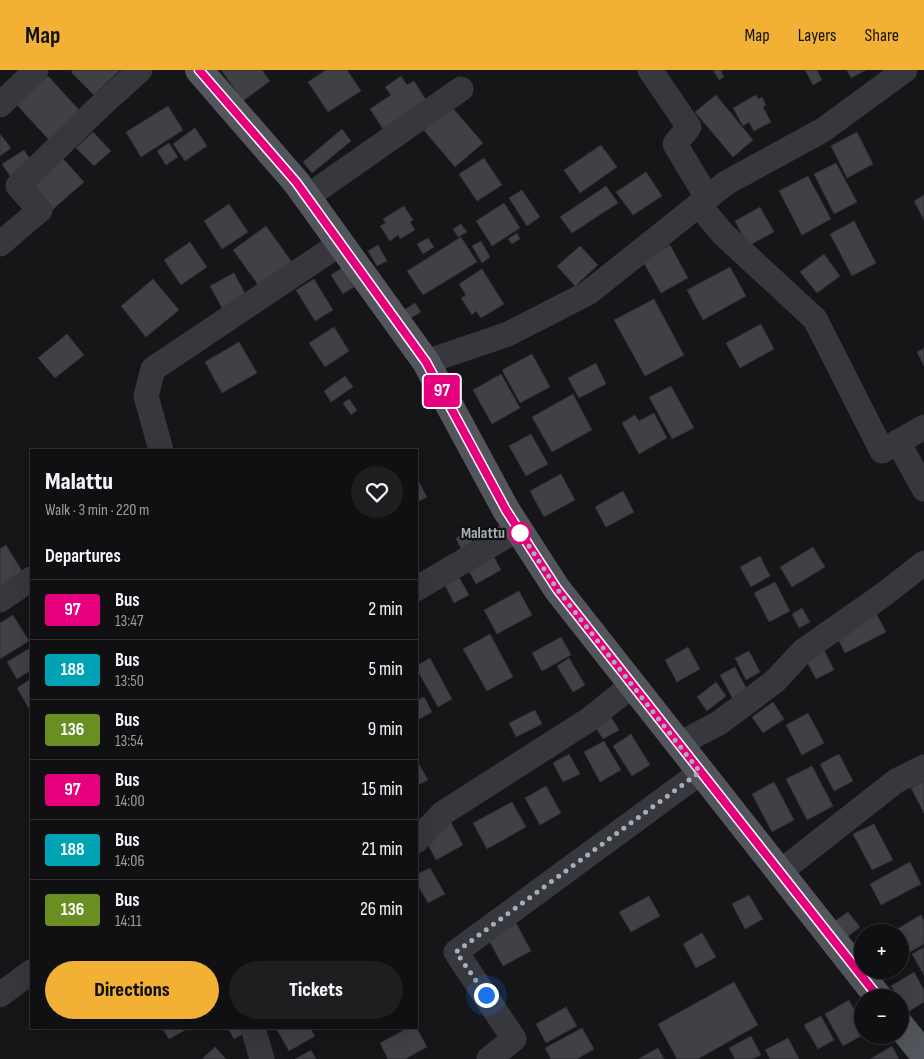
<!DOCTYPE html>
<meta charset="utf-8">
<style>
:root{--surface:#101012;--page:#1e1e20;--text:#f1f3f6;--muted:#9c9d9f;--line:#303032;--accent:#f2b134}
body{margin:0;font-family:"Sofia Sans Condensed",sans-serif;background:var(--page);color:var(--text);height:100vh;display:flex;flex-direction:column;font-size:19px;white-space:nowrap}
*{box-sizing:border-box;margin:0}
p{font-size:16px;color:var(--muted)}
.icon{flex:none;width:28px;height:28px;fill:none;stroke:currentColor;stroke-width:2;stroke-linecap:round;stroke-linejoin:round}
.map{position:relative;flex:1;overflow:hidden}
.drawer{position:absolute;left:30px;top:379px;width:388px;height:580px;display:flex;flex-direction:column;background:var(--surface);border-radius:0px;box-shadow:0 5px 20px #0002,0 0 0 1px var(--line)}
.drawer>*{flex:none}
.badge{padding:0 10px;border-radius:4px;font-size:18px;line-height:32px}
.buttons{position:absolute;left:854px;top:854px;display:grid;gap:10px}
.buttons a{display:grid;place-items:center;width:55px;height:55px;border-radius:50%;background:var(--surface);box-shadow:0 5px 20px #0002,0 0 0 1px var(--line);font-size:25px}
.you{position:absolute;width:25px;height:25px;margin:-12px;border:4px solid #fff;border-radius:50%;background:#1a73e8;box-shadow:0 0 0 8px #1a73e833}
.map>.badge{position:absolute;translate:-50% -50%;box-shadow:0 0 0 2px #fff}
h2{padding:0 15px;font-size:19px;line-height:45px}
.round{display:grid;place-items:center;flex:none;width:52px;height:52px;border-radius:26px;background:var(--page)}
.overview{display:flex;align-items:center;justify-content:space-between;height:85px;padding:0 15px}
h1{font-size:24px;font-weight:800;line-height:38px}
.cta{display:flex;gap:10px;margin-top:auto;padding:10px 15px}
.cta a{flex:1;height:58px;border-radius:30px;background:var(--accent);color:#111;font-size:20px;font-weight:800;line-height:58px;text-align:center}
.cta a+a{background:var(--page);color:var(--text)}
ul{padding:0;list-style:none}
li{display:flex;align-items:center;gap:15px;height:60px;padding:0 15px;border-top:1px solid var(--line)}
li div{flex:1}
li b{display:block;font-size:19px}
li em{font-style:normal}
li .badge{min-width:55px;font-weight:700;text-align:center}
header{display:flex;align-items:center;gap:30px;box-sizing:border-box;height:70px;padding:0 25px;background:var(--accent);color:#111}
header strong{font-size:24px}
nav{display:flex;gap:28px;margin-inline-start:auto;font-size:18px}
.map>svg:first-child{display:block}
.building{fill:#404145;stroke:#303034}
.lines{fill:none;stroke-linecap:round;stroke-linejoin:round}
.minor{stroke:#37383d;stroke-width:25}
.major{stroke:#53555c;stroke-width:28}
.line-casing{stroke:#fff;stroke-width:11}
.line{stroke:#e6007e;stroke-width:8}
.walk{stroke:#a8adb8;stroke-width:5;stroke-dasharray:0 9}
.stop-dot{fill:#fff;stroke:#e6007e;stroke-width:2.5}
.labels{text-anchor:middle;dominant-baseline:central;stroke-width:4.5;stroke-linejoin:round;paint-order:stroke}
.stop-label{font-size:16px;font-weight:bold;fill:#a8adb8;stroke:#111113;text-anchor:end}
</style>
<header>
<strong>Map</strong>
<nav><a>Map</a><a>Layers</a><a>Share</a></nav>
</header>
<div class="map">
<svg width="924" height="989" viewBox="0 0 924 989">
<rect width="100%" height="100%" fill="#161618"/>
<!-- building -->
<g class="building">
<path d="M 73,0 L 120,0 L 94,25 L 71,2 Z"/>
<path d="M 221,0 L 262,0 L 270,11 L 243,31 Z"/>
<path d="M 326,0 L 347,0 L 361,21 L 328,42 L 308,12 Z"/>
<path d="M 713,0 L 724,0 L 721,1 L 724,7 L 719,10 Z"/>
<path d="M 805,0 L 817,0 L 822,10 L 813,15 Z"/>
<path d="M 847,0 L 866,0 L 851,8 Z"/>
<path d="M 48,6 L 81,42 L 50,71 L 16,34 Z"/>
<path d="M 401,6 L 407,15 L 414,11 L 426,30 L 383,59 L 370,39 L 391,25 L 385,17 Z"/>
<path d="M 716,25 L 753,70 L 733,87 L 695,42 Z"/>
<path d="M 756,25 L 758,29 L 762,27 L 766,35 L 763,37 L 771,52 L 754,61 L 749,52 L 743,56 L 733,38 Z"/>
<path d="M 450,35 L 483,73 L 455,97 L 422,58 Z"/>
<path d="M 168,36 L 183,60 L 141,87 L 126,62 Z"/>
<path d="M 195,58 L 207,76 L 185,91 L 173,74 Z"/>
<path d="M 342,59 L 351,71 L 312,103 L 303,92 Z"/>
<path d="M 93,62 L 111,81 L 94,96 L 76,78 Z"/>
<path d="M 857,62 L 873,94 L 847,108 L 831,76 Z"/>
<path d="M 0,64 L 11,78 L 0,86 Z"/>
<path d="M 169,73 L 178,87 L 166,95 L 157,81 Z"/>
<path d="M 601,75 L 617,97 L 580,123 L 564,100 Z"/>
<path d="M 24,80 L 34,95 L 12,109 L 2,94 Z"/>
<path d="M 58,83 L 84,112 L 52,140 L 26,110 Z"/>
<path d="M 484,88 L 502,115 L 477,131 L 459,104 Z"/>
<path d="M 836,93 L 857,132 L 834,144 L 814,104 Z"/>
<path d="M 646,102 L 662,126 L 633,145 L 616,122 Z"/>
<path d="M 808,106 L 831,149 L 802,165 L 779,121 Z"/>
<path d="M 606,116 L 618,133 L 572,163 L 560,147 Z"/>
<path d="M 522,120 L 540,147 L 527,156 L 509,128 Z"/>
<path d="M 924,125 L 924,150 L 914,131 Z"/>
<path d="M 504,133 L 520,158 L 492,176 L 476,151 Z"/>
<path d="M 229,134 L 248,162 L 222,179 L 204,151 Z"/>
<path d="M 404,136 L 413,150 L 410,152 L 415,160 L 400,169 L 398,165 L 390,171 L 380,156 L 386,153 L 383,149 Z"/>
<path d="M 760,137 L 774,162 L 748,176 L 735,151 Z"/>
<path d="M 854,151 L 876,193 L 852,206 L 830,164 Z"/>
<path d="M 461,154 L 467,162 L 458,167 L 453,159 Z"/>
<path d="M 266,156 L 292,192 L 259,216 L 233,180 Z"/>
<path d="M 517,163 L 520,169 L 512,174 L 508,169 Z"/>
<path d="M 461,167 L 477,192 L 423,225 L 407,201 Z"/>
<path d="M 428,168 L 434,177 L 423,184 L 417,174 Z"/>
<path d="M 481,171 L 490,187 L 482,193 L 472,176 Z"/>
<path d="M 190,172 L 207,197 L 181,215 L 164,190 Z"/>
<path d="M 378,175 L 387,191 L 377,196 L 368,181 Z"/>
<path d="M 670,175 L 688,208 L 661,223 L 642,190 Z"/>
<path d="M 580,176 L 598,195 L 575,216 L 557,196 Z"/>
<path d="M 824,184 L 840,206 L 817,223 L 800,202 Z"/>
<path d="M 730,197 L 746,226 L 703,250 L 687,220 Z"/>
<path d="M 342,198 L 354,217 L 343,224 L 331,205 Z"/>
<path d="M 482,199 L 504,234 L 481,248 L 476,241 L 472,245 L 461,228 L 466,225 L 459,214 Z"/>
<path d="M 234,203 L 247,227 L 223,240 L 210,216 Z"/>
<path d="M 153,209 L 179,240 L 146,267 L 121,236 Z"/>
<path d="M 314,209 L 333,240 L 315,251 L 296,220 Z"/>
<path d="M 654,229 L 684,285 L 645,306 L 614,250 Z"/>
<path d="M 415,233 L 421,242 L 409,249 L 404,240 Z"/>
<path d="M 761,254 L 774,279 L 740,298 L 726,273 Z"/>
<path d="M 334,257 L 349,281 L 325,297 L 309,273 Z"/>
<path d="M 67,264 L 84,285 L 55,308 L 38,288 Z"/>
<path d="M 239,272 L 257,303 L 222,323 L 205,292 Z"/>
<path d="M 924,278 L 924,296 L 917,282 Z"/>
<path d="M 532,284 L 550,317 L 520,333 L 502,300 Z"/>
<path d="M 596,293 L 606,314 L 579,328 L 568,308 Z"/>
<path d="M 501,304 L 520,338 L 492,354 L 473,320 Z"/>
<path d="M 345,306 L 353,317 L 331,332 L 324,321 Z"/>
<path d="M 671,316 L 694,358 L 672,369 L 649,327 Z"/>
<path d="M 573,324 L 592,360 L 552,382 L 532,347 Z"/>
<path d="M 349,329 L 357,340 L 351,345 L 343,333 Z"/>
<path d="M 654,343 L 667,368 L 639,384 L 622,353 L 635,345 L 639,351 Z"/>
<path d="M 531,364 L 548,394 L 526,406 L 509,376 Z"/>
<path d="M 561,404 L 575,430 L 544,447 L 530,421 Z"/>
<path d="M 416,407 L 427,427 L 416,433 Z"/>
<path d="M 623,421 L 634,442 L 606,457 L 595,437 Z"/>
<path d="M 468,462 L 477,483 L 465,488 L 456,468 Z"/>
<path d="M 6,475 L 24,504 L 0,518 L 0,479 Z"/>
<path d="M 813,477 L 825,497 L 792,517 L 780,497 Z"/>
<path d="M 489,478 L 501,500 L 476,514 L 464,492 Z"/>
<path d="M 760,486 L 770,506 L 751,517 L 740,497 Z"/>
<path d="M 455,500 L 469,525 L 454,533 L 441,507 Z"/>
<path d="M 775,512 L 790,541 L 769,552 L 754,523 Z"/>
<path d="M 519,521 L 532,545 L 497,564 L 484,540 Z"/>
<path d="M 802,538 L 810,552 L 799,558 L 792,544 Z"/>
<path d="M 876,543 L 886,562 L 845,583 L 836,565 Z"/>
<path d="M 13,545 L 29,571 L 0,589 L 0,553 Z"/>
<path d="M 490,564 L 513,607 L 487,621 L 463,579 Z"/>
<path d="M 561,567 L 571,585 L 542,601 L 532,583 Z"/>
<path d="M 688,577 L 700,599 L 677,612 L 665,590 Z"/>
<path d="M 30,578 L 31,600 L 17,609 L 7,592 Z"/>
<path d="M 824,580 L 834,600 L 816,609 L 806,590 Z"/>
<path d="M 749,581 L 760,602 L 746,610 L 735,588 Z"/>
<path d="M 430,588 L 452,629 L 438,637 L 416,598 L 416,596 Z"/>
<path d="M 569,588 L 585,615 L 573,622 L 557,596 Z"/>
<path d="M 735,597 L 750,625 L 735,633 L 720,605 Z"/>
<path d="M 31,609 L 31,642 L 17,618 Z"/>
<path d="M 716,612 L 726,626 L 707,641 L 697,627 Z"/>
<path d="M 424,627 L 432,642 L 416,651 L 416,631 Z"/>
<path d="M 773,632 L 784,649 L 763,663 L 752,647 Z"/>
<path d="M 535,640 L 542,654 L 516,667 L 509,653 Z"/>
<path d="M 608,642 L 619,660 L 603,669 L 592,652 Z"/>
<path d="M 808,643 L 824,673 L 802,685 L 786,655 Z"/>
<path d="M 631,664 L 650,695 L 632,706 L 613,676 Z"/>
<path d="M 604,671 L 621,700 L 600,712 L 584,682 Z"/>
<path d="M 569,684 L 580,704 L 563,712 L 553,693 Z"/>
<path d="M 839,684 L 853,711 L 834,721 L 820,694 Z"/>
<path d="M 416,689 L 428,710 L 416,716 Z"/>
<path d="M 812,696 L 833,736 L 807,750 L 786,709 Z"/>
<path d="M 924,711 L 924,743 L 911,718 Z"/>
<path d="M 774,712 L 794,750 L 772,762 L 752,724 Z"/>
<path d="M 546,716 L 561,743 L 540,755 L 525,728 Z"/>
<path d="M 512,732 L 526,757 L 487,779 L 473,753 Z"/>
<path d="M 450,751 L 463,775 L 436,790 L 423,765 Z"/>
<path d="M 874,754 L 893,790 L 872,800 L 853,764 Z"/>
<path d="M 910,792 L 921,814 L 881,835 L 870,814 Z"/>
<path d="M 430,798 L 445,824 L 428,833 L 416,812 L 416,805 Z"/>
<path d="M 749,825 L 763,849 L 745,859 L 732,834 Z"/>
<path d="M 649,826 L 660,846 L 631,862 L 619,842 Z"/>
<path d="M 848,842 L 860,857 L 847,867 L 835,851 Z"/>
<path d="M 921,845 L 924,851 L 924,874 L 910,882 L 897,859 Z"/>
<path d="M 515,851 L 531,881 L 503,896 L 487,867 Z"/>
<path d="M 702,863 L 716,887 L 696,898 L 683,874 Z"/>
<path d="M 924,877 L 924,905 L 912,884 Z"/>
<path d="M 914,902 L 924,920 L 924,932 L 906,943 L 900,931 L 900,928 L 898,928 L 891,916 Z"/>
<path d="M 734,912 L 758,955 L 698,989 L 677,989 L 658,954 Z"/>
<path d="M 849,930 L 862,955 L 863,965 L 843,976 L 825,944 Z"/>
<path d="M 566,937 L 577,956 L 546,973 L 536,954 Z"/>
<path d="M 821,946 L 834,970 L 818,979 L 804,955 Z"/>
<path d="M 416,957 L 427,977 L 405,989 L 388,989 L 380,973 L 408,958 Z"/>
<path d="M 162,958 L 189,958 L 169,969 Z"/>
<path d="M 228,958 L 249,958 L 250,960 L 234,969 Z"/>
<path d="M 276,958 L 310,958 L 315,966 L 289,981 Z"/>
<path d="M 582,958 L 594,979 L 577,989 L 551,989 L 545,978 Z"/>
<path d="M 751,966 L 761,985 L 753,989 L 735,989 L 729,978 Z"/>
<path d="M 788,968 L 799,989 L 770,989 L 765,980 Z"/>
<path d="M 892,976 L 899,989 L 870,989 Z"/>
<path d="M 215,977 L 226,989 L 202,989 Z"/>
<path d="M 658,978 L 664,989 L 638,989 Z"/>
<path d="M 311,980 L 316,989 L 295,989 Z"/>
</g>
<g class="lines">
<!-- minor -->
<g class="minor">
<path d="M 650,0 L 689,57 L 675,74 L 707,127"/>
<path d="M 0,35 L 36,0"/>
<path d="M 307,127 L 461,19"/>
<path d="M 699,135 L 723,164 L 815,249 L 882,381 L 924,357"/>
<path d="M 0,174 L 40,140 L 18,116 L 97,39 L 140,0"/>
<path d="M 426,292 L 508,264 L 588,223 L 726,113 L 823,60 L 905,0"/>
<path d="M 898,372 L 924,419"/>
<path d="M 161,380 L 146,326 L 153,299 L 341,173"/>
<path d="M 416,519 L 518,459"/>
<path d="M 0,530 L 31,509"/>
<path d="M 679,674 L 719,653 L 775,611 L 803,581 L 883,525 L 924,493"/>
<path d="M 416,771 L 443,743 L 590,649 L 632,615"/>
<path d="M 780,802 L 896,711 L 924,697"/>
<path d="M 0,925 L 31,902"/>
<path d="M 253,958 L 262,989"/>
<path d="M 489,989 L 514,969 L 456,882 L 701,702"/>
</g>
<!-- major -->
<g class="major">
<path d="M 199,0 L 296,112 L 426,292 L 506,440 L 557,519 L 879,928"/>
<path d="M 900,955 L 924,985"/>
</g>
</g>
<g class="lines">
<!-- line casing -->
<g class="line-casing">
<path id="line" d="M 199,0 L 296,112 L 426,292 L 506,440 L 557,519 L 879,928"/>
</g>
<!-- line -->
<use href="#line" class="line"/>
<!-- walk -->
<path class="walk" d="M 486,925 L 456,882 L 700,702 L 557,519 L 518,459 L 520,463"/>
</g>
<!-- markers -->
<circle class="stop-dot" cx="520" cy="463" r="10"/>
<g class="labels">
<!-- stop labels -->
<g class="stop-label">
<text x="505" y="463">Malattu</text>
</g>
</g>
</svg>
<div class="buttons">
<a>+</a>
<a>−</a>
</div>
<div class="you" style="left:486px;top:925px"></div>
<b class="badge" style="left:442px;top:321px;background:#e6007e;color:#fff">97</b>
<section class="drawer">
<div class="overview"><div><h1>Malattu</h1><p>Walk · 3 min · 220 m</p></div><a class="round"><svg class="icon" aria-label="heart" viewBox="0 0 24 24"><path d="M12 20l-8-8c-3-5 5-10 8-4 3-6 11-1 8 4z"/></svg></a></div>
<h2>Departures</h2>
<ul>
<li><span class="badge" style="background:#e6007e;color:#fff">97</span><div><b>Bus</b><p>13:47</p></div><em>2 min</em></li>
<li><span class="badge" style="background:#00a3b4;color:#fff">188</span><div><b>Bus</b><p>13:50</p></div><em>5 min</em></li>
<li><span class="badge" style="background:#6b8e23;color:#fff">136</span><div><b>Bus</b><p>13:54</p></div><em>9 min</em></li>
<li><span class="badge" style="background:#e6007e;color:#fff">97</span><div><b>Bus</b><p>14:00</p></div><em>15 min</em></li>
<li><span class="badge" style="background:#00a3b4;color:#fff">188</span><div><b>Bus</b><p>14:06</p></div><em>21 min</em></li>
<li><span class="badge" style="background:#6b8e23;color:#fff">136</span><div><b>Bus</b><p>14:11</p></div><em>26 min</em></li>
</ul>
<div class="cta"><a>Directions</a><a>Tickets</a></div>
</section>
</div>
